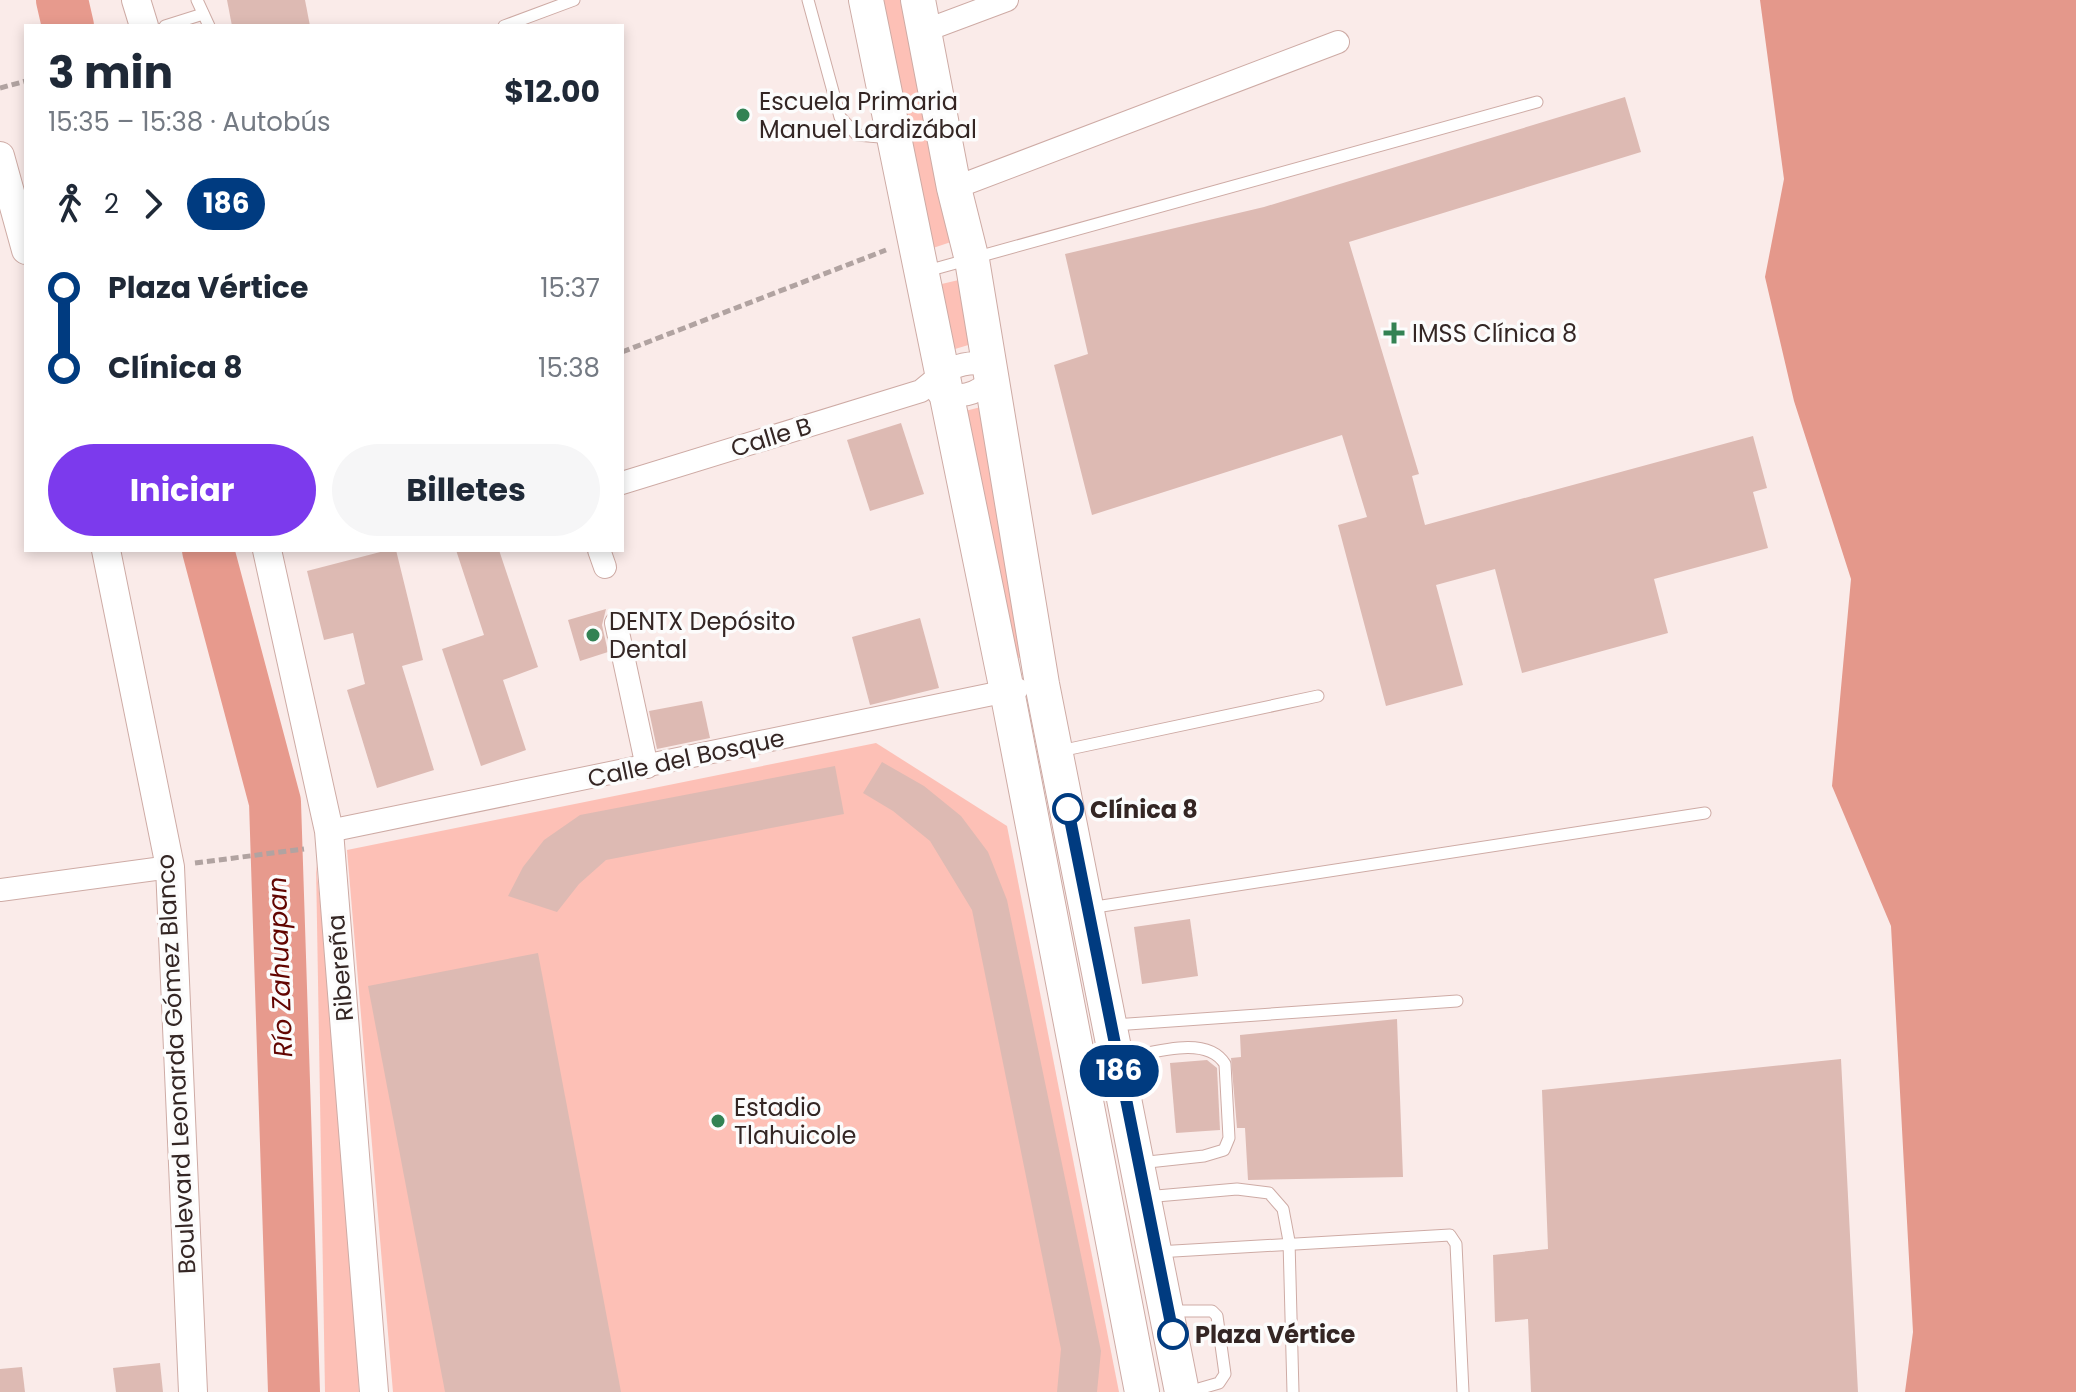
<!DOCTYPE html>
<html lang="es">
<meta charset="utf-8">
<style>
:root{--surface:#fff;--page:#f6f6f7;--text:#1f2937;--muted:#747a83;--accent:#7c3aed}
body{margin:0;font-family:Poppins,sans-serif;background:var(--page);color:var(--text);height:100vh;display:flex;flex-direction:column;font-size:30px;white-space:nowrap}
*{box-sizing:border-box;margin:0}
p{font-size:26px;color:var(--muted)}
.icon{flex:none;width:44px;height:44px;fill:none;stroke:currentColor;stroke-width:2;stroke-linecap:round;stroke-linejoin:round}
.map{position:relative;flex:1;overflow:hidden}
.side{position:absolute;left:24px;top:24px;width:600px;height:528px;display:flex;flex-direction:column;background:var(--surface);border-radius:0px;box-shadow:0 4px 12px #0003}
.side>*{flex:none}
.badge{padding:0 16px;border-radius:26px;font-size:28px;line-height:52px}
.map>.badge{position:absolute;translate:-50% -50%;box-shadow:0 0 0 4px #fff}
.legs{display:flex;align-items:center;gap:12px;height:88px;padding:0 24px;font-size:26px}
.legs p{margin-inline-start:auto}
.head{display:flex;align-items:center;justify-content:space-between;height:136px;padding:0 24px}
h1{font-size:44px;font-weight:700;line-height:60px}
.primary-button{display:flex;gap:16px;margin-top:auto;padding:16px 24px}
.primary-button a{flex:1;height:92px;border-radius:48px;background:var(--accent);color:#fff;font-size:32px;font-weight:700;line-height:92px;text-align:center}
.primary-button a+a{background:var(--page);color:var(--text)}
ul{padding:0 24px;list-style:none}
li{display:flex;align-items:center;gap:28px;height:80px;font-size:30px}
li i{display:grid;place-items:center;width:12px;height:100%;margin:0 10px;background:currentColor}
li i::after{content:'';width:20px;height:20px;margin:-10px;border:6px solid;border-radius:50%;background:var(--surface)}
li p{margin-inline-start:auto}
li:first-child i{background:linear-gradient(#0000 50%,currentColor 0)}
li:last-child i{background:linear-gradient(currentColor 50%,#0000 0)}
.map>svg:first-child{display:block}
.green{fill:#fdc0b6}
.forest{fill:#e4988b}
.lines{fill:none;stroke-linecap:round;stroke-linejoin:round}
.river{stroke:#e79a8d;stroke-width:52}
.building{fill:#ddbab3}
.service-casing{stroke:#ceaba5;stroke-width:13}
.minor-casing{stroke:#ceaba5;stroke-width:24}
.tertiary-casing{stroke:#ceaba5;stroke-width:30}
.primary-casing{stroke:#ceaba5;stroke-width:36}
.path{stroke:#b1a3a1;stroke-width:5;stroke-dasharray:8 4;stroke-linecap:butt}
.service{stroke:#fff;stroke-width:11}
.minor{stroke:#fff;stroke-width:22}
.tertiary{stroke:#fff;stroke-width:28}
.primary{stroke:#fff;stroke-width:34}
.line-1-casing{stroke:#fff;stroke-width:18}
.line-1{stroke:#003b80;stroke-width:12}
.poi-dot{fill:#338253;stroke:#fcfcfc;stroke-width:3}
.stop-1-dot{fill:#fff;stroke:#003b80;stroke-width:4}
.labels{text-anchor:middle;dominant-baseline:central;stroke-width:7;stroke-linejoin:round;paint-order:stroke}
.poi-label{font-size:24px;fill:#342624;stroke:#fcfcfc;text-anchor:start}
.street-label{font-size:24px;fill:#342624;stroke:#fcfcfc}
.stop-label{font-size:24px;font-weight:bold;fill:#342624;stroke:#fcfcfc;text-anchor:start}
.water-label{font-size:26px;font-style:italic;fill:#620501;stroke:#fcfcfc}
</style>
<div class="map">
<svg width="2076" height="1392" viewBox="0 0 2076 1392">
<rect width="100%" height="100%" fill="#faebe9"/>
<!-- green -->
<g class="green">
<path d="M 878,0 L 913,0 L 957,240 L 927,250 Z"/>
<path d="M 963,279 L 975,343 L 945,352 L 933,286 Z"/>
<path d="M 985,406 L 1032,654 L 1009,661 L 957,413 Z"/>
<path d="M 876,743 L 1007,826 L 1119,1392 L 393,1392 L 347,850 Z"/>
<path d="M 316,864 L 343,1118 L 359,1392 L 325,1392 Z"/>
</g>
<!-- forest -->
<path class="forest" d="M 1760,0 L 2076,0 L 2076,1392 L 1905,1392 L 1913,1332 L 1891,926 L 1832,786 L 1851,579 L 1794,401 L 1765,277 L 1784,179 Z"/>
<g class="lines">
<!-- river -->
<g class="river">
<path d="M 62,0 L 68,26"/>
<path d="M 208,550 L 275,802 L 294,1392"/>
</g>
</g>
<!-- building -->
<g class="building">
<path d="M 227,0 L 305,0 L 310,26 L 232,26 Z"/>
<path d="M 1625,97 L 1641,152 L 1349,242 L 1419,474 L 1412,476 L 1425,525 L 1753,436 L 1767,488 L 1753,492 L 1768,548 L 1654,579 L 1668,633 L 1522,673 L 1495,569 L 1436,585 L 1463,685 L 1386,706 L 1338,525 L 1367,517 L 1342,435 L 1092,515 L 1054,365 L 1088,354 L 1065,254 L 1264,207 Z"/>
<path d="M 901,423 L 924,494 L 870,511 L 847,440 Z"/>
<path d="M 388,550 L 396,550 L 423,660 L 402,666 L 434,770 L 377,788 L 347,690 L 365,684 L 353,633 L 324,640 L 307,571 Z"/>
<path d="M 456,550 L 499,550 L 538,667 L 503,680 L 526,750 L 481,766 L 442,649 L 484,635 Z"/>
<path d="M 606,609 L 602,625 L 608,652 L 580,661 L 568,620 Z"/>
<path d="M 920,618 L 939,688 L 870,705 L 852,637 Z"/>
<path d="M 702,701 L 710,738 L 657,749 L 649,711 Z"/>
<path d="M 882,762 L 924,786 L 961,816 L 988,852 L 1007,900 L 1101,1351 L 1097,1392 L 1057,1392 L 1061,1349 L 972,910 L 930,841 L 893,811 L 863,793 Z"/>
<path d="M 835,766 L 844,814 L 606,860 L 579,884 L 557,912 L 508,896 L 523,867 L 544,840 L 580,815 Z"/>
<path d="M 1190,919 L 1198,976 L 1142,984 L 1134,927 Z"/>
<path d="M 538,953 L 621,1392 L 445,1392 L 368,986 Z"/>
<path d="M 1397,1019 L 1403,1177 L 1248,1180 L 1245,1128 L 1237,1128 L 1231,1058 L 1241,1057 L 1240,1035 Z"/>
<path d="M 1841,1059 L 1858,1392 L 1531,1392 L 1528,1319 L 1495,1322 L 1493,1255 L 1548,1249 L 1542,1090 Z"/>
<path d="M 1207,1060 L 1217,1068 L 1220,1130 L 1176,1133 L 1170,1063 Z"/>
<path d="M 160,1363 L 163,1392 L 116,1392 L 113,1368 Z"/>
<path d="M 22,1367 L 25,1392 L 0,1392 L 0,1369 Z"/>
</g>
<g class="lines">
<!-- service casing -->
<g class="service-casing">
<g id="service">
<path d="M 197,0 L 209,26"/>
<path d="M 808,0 L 840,117 L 857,135 L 891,138"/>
<path d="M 165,26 L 203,14"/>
<path d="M 504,26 L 574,0"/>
<path d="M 927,271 L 1537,102"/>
<path d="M 1060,751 L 1318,696"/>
<path d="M 1089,908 L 1705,813"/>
<path d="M 1114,1025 L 1457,1001"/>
<path d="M 1119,1059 C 1150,1054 1206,1033 1225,1064 L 1229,1138 L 1224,1150 L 1204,1156 L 1139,1163"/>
<path d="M 1145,1197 L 1237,1189 L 1269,1193 L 1283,1209 L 1289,1241 L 1293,1392"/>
<path d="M 1157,1252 L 1450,1235 L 1456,1244 L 1463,1392"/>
<path d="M 1170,1311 L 1212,1311 L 1217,1316 L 1225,1374 L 1219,1383 L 1188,1392"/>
</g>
</g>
<!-- minor casing -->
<g class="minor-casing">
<g id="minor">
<path d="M 924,31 L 1007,0"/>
<path d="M 954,188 L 1338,42"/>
<path d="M 938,393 C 961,397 974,397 992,379"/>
<path d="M 622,483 L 921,391 C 943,372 959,358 990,365"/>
<path d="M 599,550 L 605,567"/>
<path d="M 616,623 L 647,767"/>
<path d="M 329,831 L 1017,689"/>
<path d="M 0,890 L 170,867"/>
</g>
</g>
<!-- tertiary casing -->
<g class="tertiary-casing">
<g id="tertiary">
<path d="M 136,0 L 144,26"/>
<path d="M 0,156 L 26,250"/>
<path d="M 106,550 L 170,867 L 193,1392"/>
<path d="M 267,550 L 329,831 L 374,1392"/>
</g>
</g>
<!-- primary casing -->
<g class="primary-casing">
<g id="primary">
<path d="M 866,0 L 1007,691 L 1142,1392"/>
<path d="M 918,0 L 954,188 L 972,260 L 1042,684 L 1182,1392"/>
</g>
</g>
<!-- path -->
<g class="path">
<path d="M 0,88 L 26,81"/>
<path d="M 622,352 L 886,250"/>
<path d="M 195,863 L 304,849"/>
</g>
<!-- service -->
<use href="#service" class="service"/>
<!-- minor -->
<use href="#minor" class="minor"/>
<!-- tertiary -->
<use href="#tertiary" class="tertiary"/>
<!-- primary -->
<use href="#primary" class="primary"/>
</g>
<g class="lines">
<!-- line-1 casing -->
<g class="line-1-casing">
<path id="line-1" d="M 1068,809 L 1173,1334"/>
</g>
<!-- line-1 -->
<use href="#line-1" class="line-1"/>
</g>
<!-- markers -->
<g class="poi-dot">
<circle cx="743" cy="115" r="8"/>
<path d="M1390 321h8v8h8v8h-8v8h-8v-8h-8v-8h8z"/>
<circle cx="593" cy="635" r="8"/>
<circle cx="718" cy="1121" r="8"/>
</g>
<g class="stop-1-dot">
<circle cx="1068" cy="809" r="14"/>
<circle cx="1173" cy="1334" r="14"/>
</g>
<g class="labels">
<!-- poi labels -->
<g class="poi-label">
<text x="759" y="101">Escuela Primaria<tspan x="759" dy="28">Manuel Lardizábal</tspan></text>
<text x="1412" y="333">IMSS Clínica 8</text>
<text x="609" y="621">DENTX Depósito<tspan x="609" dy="28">Dental</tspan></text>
<text x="734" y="1107">Estadio<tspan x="734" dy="28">Tlahuicole</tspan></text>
</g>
<!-- street labels -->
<g class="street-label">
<text transform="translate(771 437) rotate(-17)">Calle B</text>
<text transform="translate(686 758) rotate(-12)">Calle del Bosque</text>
<text transform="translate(340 968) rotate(-95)">Ribereña</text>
<text transform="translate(176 1064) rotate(-93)">Boulevard Leonarda Gómez Blanco</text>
</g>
<!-- stop labels -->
<g class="stop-label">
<text x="1090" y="809">Clínica 8</text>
<text x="1195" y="1334">Plaza Vértice</text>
</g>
<!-- water labels -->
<g class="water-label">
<text transform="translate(280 967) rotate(-92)">Río Zahuapan</text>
</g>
</g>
</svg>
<b class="badge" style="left:1119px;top:1071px;background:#003b80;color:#fff">186</b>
<section class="side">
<div class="head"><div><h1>3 min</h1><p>15:35 – 15:38 · Autobús</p></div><b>$12.00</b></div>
<div class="legs"><svg class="icon" aria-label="walk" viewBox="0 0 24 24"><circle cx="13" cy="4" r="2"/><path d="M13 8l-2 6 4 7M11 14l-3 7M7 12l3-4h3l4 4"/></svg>2<svg class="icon" aria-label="forward" viewBox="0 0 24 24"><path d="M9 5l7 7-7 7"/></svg><b class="badge" style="background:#003b80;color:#fff">186</b></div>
<ul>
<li><i style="color:#003b80"></i><b>Plaza Vértice</b><p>15:37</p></li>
<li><i style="color:#003b80"></i><b>Clínica 8</b><p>15:38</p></li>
</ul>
<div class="primary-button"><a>Iniciar</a><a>Billetes</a></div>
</section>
</div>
